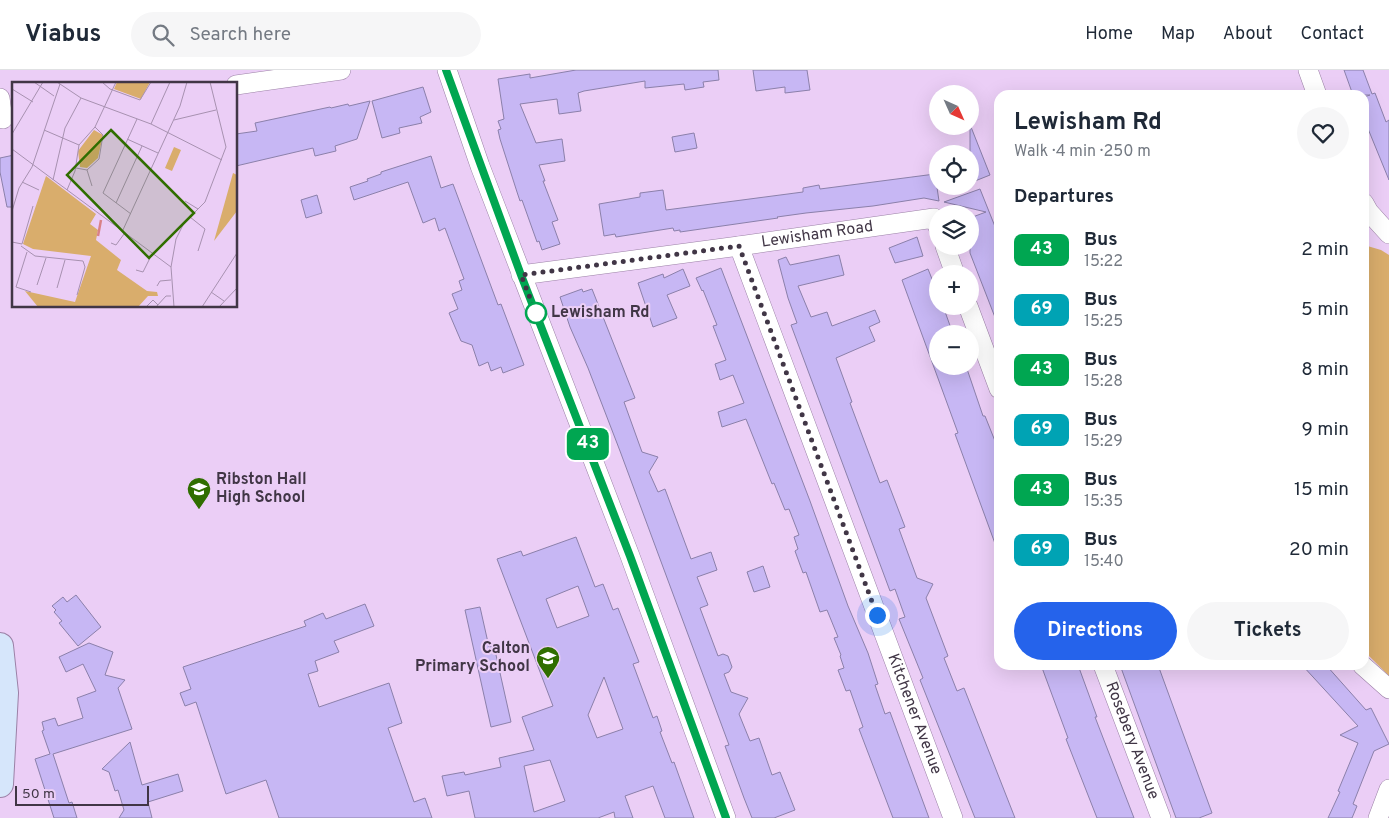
<!DOCTYPE html>
<meta charset="utf-8">
<style>
:root{--surface:#fff;--page:#f6f6f7;--text:#1f2937;--muted:#747a83;--line:#e0e1e3;--accent:#2563eb}
body{margin:0;font-family:Overpass,sans-serif;background:var(--page);color:var(--text);height:100vh;display:flex;flex-direction:column;font-size:19px;white-space:nowrap}
*{box-sizing:border-box;margin:0}
p{font-size:16px;color:var(--muted)}
.icon{flex:none;width:28px;height:28px;fill:none;stroke:currentColor;stroke-width:2;stroke-linecap:round;stroke-linejoin:round}
.map{position:relative;flex:1;overflow:hidden}
.side{position:absolute;left:994px;top:20px;width:375px;height:580px;display:flex;flex-direction:column;background:var(--surface);border-radius:15px;box-shadow:0 5px 20px #0002}
.side>*{flex:none}
.badge{padding:0 10px;border-radius:8px;font-size:18px;line-height:32px}
.needle{width:32px;rotate:135deg}
.tools{position:absolute;left:929px;top:15px;display:grid;gap:10px}
.tools a{display:grid;place-items:center;width:50px;height:50px;border-radius:50%;background:var(--surface);box-shadow:0 5px 20px #0002;font-size:25px}
.scale{position:absolute;left:15px;bottom:12px;width:134px;box-sizing:border-box;padding-left:5px;border:2px solid #413646;border-top:0;font-size:14px;line-height:18px;white-space:nowrap;color:#413646;-webkit-text-stroke:4px #ebcef6;paint-order:stroke}
.you{position:absolute;width:25px;height:25px;margin:-12px;border:4px solid #fff;border-radius:50%;background:#1a73e8;box-shadow:0 0 0 8px #1a73e833}
.map>.badge{position:absolute;translate:-50% -50%;box-shadow:0 0 0 2px #fff}
h2{padding:0 20px;font-size:19px;line-height:45px}
.round{display:grid;place-items:center;flex:none;width:52px;height:52px;border-radius:26px;background:var(--page)}
.head{display:flex;align-items:center;justify-content:space-between;height:85px;padding:0 20px}
h1{font-size:24px;font-weight:700;line-height:38px}
.primary-button{display:flex;gap:10px;margin-top:auto;padding:10px 20px}
.primary-button a{flex:1;height:58px;border-radius:30px;background:var(--accent);color:#fff;font-size:20px;font-weight:700;line-height:58px;text-align:center}
.primary-button a+a{background:var(--page);color:var(--text)}
ul{padding:0;list-style:none}
li{display:flex;align-items:center;gap:15px;height:60px;padding:0 20px}
li div{flex:1}
li b{display:block;font-size:19px}
li em{font-style:normal}
li .badge{min-width:55px;font-weight:700;text-align:center}
header{display:flex;align-items:center;gap:30px;box-sizing:border-box;height:70px;padding:0 25px;background:var(--surface);border-bottom:1px solid var(--line)}
header strong{font-size:24px}
nav{display:flex;gap:28px;margin-inline-start:auto;font-size:18px}
.search{width:350px;height:45px;background:var(--page);display:flex;align-items:center;gap:12px;box-sizing:border-box;padding:0 18px;border-radius:28px;color:var(--muted);font-size:19px}
.map>svg:first-child{display:block}
.green{fill:#d9ad6c}
.building{fill:#c7b7f4;stroke:#8b80aa;fill-rule:evenodd}
.lines{fill:none;stroke-linecap:round;stroke-linejoin:round}
.minor-casing{stroke:#9b81a6;stroke-width:20}
.secondary-casing{stroke:#9b81a6;stroke-width:28}
.minor{stroke:#fff;stroke-width:19}
.secondary{stroke:#d6e6fb;stroke-width:26}
.line-casing{stroke:#fff;stroke-width:11}
.line{stroke:#00a651;stroke-width:8}
.walk{stroke:#413646;stroke-width:5;stroke-dasharray:0 9}
.stop-dot{fill:#fff;stroke:#00a651;stroke-width:2.5}
.labels{text-anchor:middle;dominant-baseline:central;stroke-width:4;stroke-linejoin:round;paint-order:stroke}
.street-label{font-size:16px;fill:#413646;stroke:#ebcef6}
.stop-label{font-size:16px;font-weight:bold;fill:#413646;stroke:#ebcef6;text-anchor:start}
.poi-label{font-size:16px;font-weight:bold;fill:#413646;stroke:#ebcef6;text-anchor:start}
.inset-river{fill:none;stroke:#d98186;stroke-width:2.5}
.inset-road{fill:none;stroke:#a791b0;stroke-width:1}
.view{fill:#306e00;fill-opacity:0.15;stroke:#306e00;stroke-width:2.5}
.inset-edge{fill:none;stroke:#413646;stroke-width:2.5}
</style>
<header>
<strong>Viabus</strong>
<div class="search"><svg class="icon" aria-label="search" viewBox="0 0 24 24"><circle cx="10" cy="10" r="6"/><path d="M15 15l6 6"/></svg>Search here</div>
<nav><a>Home</a><a>Map</a><a>About</a><a>Contact</a></nav>
</header>
<div class="map">
<svg width="1389" height="748" viewBox="0 0 1389 748">
<rect width="100%" height="100%" fill="#ebcef6"/>
<!-- green -->
<path class="green" d="M 1364,175 L 1381,180 L 1389,185 L 1389,606 L 1364,581 Z"/>
<!-- building -->
<g class="building">
<path d="M 576,0 L 718,0 L 719,10 L 703,12 L 704,17 L 685,20 L 684,14 L 645,18 L 645,11 L 584,21 L 578,23 L 581,41 L 559,44 L 557,29 L 520,34 L 536,73 L 562,69 L 565,91 L 539,95 L 545,111 L 543,111 L 558,150 L 552,152 L 560,174 L 542,180 L 539,171 L 537,172 L 522,130 L 520,131 L 517,122 L 500,69 L 498,60 L 501,59 L 498,51 L 504,49 L 498,9 L 530,4 L 530,8 Z"/>
<path d="M 753,0 L 807,0 L 810,20 L 785,23 L 785,17 L 756,21 Z"/>
<path d="M 1344,0 L 1363,0 L 1372,24 L 1375,23 L 1386,52 L 1389,50 L 1389,110 L 1364,49 L 1364,27 L 1370,25 L 1353,25 Z"/>
<path d="M 423,17 L 431,42 L 420,47 L 422,53 L 399,58 L 400,63 L 382,68 L 372,31 Z"/>
<path d="M 370,31 L 357,69 L 335,76 L 336,81 L 315,86 L 313,78 L 236,96 L 236,64 L 257,61 L 255,53 L 330,37 L 331,38 L 348,34 L 349,36 Z"/>
<path d="M 970,57 L 971,57 L 990,105 L 970,113 Z"/>
<path d="M 694,63 L 697,78 L 675,82 L 672,67 Z"/>
<path d="M 14,85 L 14,137 L 7,137 L 0,102 L 0,88 Z"/>
<path d="M 431,86 L 441,118 L 453,114 L 498,235 L 501,234 L 524,295 L 503,303 L 501,297 L 491,301 L 488,292 L 479,296 L 472,275 L 461,271 L 449,243 L 458,239 L 452,224 L 462,220 L 459,211 L 464,209 L 445,158 L 439,161 L 435,148 L 423,153 L 408,112 L 354,130 L 350,117 L 368,111 L 367,109 L 381,104 L 381,102 Z"/>
<path d="M 935,104 L 939,131 L 924,128 L 873,136 L 806,143 L 777,147 L 778,148 L 680,162 L 680,160 L 674,161 L 673,158 L 616,167 L 615,164 L 604,166 L 599,134 L 640,127 L 640,123 L 663,120 L 666,140 L 803,122 L 803,118 L 819,115 L 820,119 Z"/>
<path d="M 980,119 L 996,159 L 999,158 L 998,255 L 970,183 L 970,148 L 986,142 L 944,132 Z"/>
<path d="M 317,125 L 322,143 L 306,148 L 301,130 Z"/>
<path d="M 917,167 L 923,186 L 895,193 L 889,178 Z"/>
<path d="M 839,185 L 844,205 L 798,216 L 811,247 L 827,242 L 832,256 L 875,240 L 880,252 L 869,257 L 875,271 L 836,288 L 852,332 L 850,333 L 880,413 L 887,410 L 905,457 L 899,459 L 917,508 L 933,514 L 926,528 L 948,586 L 944,588 L 957,621 L 964,618 L 1015,748 L 975,748 L 920,610 L 923,608 L 899,549 L 905,547 L 895,519 L 890,521 L 791,255 L 797,253 L 788,228 L 778,190 L 786,187 L 790,195 Z"/>
<path d="M 721,198 L 810,431 L 848,536 L 868,583 L 878,614 L 875,615 L 885,644 L 890,642 L 929,748 L 893,748 L 859,659 L 863,657 L 850,620 L 846,621 L 838,600 L 844,598 L 840,586 L 841,585 L 834,568 L 838,567 L 827,540 L 820,542 L 806,502 L 803,503 L 795,481 L 798,479 L 794,467 L 799,465 L 789,439 L 785,440 L 774,413 L 772,414 L 746,349 L 722,357 L 718,342 L 744,333 L 733,305 L 720,310 L 715,294 L 726,290 L 713,256 L 717,255 L 703,220 L 702,221 L 696,208 Z"/>
<path d="M 683,199 L 690,216 L 667,225 L 677,248 L 653,257 L 638,213 L 663,204 L 664,208 Z"/>
<path d="M 928,199 L 938,224 L 938,236 L 943,236 L 953,264 L 938,264 L 938,296 L 966,296 L 983,346 L 985,346 L 999,381 L 999,479 L 997,479 L 955,364 L 958,363 L 902,210 Z"/>
<path d="M 582,219 L 583,222 L 592,219 L 635,328 L 624,332 L 642,382 L 658,387 L 649,402 L 658,422 L 665,419 L 691,489 L 711,482 L 717,500 L 697,507 L 708,535 L 700,538 L 718,586 L 723,584 L 728,586 L 732,597 L 729,602 L 724,604 L 731,622 L 748,628 L 739,644 L 750,671 L 759,668 L 772,705 L 780,702 L 795,740 L 774,748 L 752,748 L 744,728 L 725,676 L 729,675 L 620,381 L 588,298 L 570,257 L 560,227 Z"/>
<path d="M 576,467 L 595,517 L 603,514 L 613,540 L 618,538 L 639,592 L 633,594 L 653,648 L 657,646 L 662,661 L 660,662 L 672,693 L 674,692 L 694,748 L 665,748 L 653,716 L 625,726 L 633,748 L 615,748 L 614,742 L 598,748 L 475,748 L 469,721 L 447,726 L 442,706 L 464,702 L 465,705 L 501,697 L 499,688 L 534,680 L 522,647 L 553,636 L 497,489 L 521,481 L 523,486 ZM 578,516 L 589,546 L 557,558 L 546,529 ZM 604,607 L 623,659 L 597,668 L 588,645 ZM 550,690 L 565,731 L 534,742 L 524,696 Z"/>
<path d="M 763,496 L 770,517 L 754,522 L 747,502 Z"/>
<path d="M 76,525 L 101,557 L 78,576 L 59,553 L 62,551 L 54,542 L 56,540 L 52,536 L 63,527 L 67,532 Z"/>
<path d="M 365,534 L 374,556 L 334,571 L 339,582 L 315,591 L 318,601 L 308,604 L 319,637 L 389,613 L 402,653 L 388,658 L 414,732 L 425,728 L 432,748 L 279,748 L 266,710 L 226,724 L 196,632 L 185,636 L 180,623 L 191,619 L 183,597 L 306,556 L 304,551 L 323,543 L 326,549 Z"/>
<path d="M 480,537 L 489,577 L 494,576 L 511,652 L 491,657 L 465,540 Z"/>
<path d="M 89,573 L 113,582 L 105,605 L 125,610 L 118,618 L 132,659 L 53,684 L 69,733 L 72,732 L 77,748 L 54,748 L 35,689 L 50,684 L 42,661 L 44,660 L 42,652 L 55,648 L 58,656 L 83,648 L 77,628 L 96,621 L 83,594 L 66,602 L 59,587 Z"/>
<path d="M 1041,595 L 1078,595 L 1097,647 L 1095,647 L 1134,748 L 1097,748 L 1066,669 L 1068,668 Z"/>
<path d="M 1120,595 L 1158,595 L 1212,743 L 1199,748 L 1176,748 Z"/>
<path d="M 1302,595 L 1326,595 L 1366,640 L 1371,638 L 1389,674 L 1374,681 L 1353,734 L 1357,736 L 1352,748 L 1328,748 L 1340,722 L 1338,721 L 1358,673 L 1340,665 L 1358,656 Z"/>
<path d="M 130,672 L 142,715 L 178,704 L 183,721 L 148,732 L 152,748 L 119,748 L 124,740 L 118,720 L 115,721 L 109,702 L 102,699 Z"/>
</g>
<g class="lines">
<!-- minor casing -->
<g class="minor-casing">
<g id="minor">
<path d="M 447,0 L 480,96 L 630,486 L 726,748"/>
<path d="M 1308,0 L 1317,25"/>
<path d="M 236,15 L 341,0"/>
<path d="M 0,28 L 3,49"/>
<path d="M 1364,133 L 1369,142 L 1389,164"/>
<path id="s1" d="M 739,176 L 953,748"/>
<path d="M 945,176 L 955,204"/>
<path id="s2" d="M 521,205 L 739,176 L 934,148 L 938,157"/>
<path d="M 968,236 L 999,319"/>
<path id="s3" d="M 1103,595 L 1161,748"/>
<path d="M 1362,595 L 1389,619"/>
<path d="M 1378,748 L 1389,719"/>
</g>
</g>
<!-- secondary casing -->
<g class="secondary-casing">
<path id="secondary" d="M 0,576 L 5,623 L 0,714"/>
</g>
<!-- minor -->
<use href="#minor" class="minor"/>
<!-- secondary -->
<use href="#secondary" class="secondary"/>
</g>
<g class="lines">
<!-- line casing -->
<g class="line-casing">
<path id="line" d="M 446,0 L 521,205 L 630,486 L 726,748"/>
</g>
<!-- line -->
<use href="#line" class="line"/>
<!-- walk -->
<path class="walk" d="M 536,243 L 521,205 L 739,176 L 877,545"/>
</g>
<!-- icons -->
<defs>
<g id="school-pin" transform="scale(1.25)"><path d="M0 17L-7.5 6A9.5 9.5 0 1 1 7.5 6Z" fill="#306e00" stroke="#ebcef6"/><path d="M0-5L7-2L0 1L-7-2ZM-4 1L0 2.5L4 1V4Q0 6-4 4Z" fill="#fff"/></g>
</defs>
<g fill-rule="evenodd">
<use href="#school-pin" x="199" y="419"/>
<use href="#school-pin" x="548" y="588"/>
</g>
<!-- markers -->
<circle class="stop-dot" cx="536" cy="243" r="10"/>
<g class="labels">
<!-- street labels -->
<g class="street-label">
<text stroke="none"><textPath href="#s2" startOffset="299">Lewisham Road</textPath></text>
<text stroke="none"><textPath href="#s1" startOffset="500">Kitchener Avenue</textPath></text>
<text stroke="none"><textPath href="#s3" startOffset="81">Rosebery Avenue</textPath></text>
</g>
<!-- stop labels -->
<g class="stop-label">
<text x="551" y="243">Lewisham Rd</text>
</g>
<!-- poi labels -->
<g class="poi-label">
<text x="216" y="410">Ribston Hall<tspan x="216" dy="18">High School</tspan></text>
<text x="530" y="579" text-anchor="end">Calton<tspan x="530" dy="18">Primary School</tspan></text>
</g>
</g>
<!-- overview -->
<g transform="translate(12 12)">
<rect width="225" height="225" fill="#ebcef6"/>
<path d="M 105,0 L 138,0 L 129,17 L 102,7 ZM 82,48 L 91,53 L 86,76 L 75,86 L 68,85 L 66,69 ZM 162,65 L 169,68 L 160,89 L 153,86 ZM 221,91 L 225,93 L 225,129 L 202,159 ZM 34,94 L 84,132 L 78,142 L 86,148 L 84,158 L 109,178 L 105,188 L 135,209 L 145,210 L 146,214 L 136,214 L 126,225 L 26,225 L 13,209 L 63,220 L 79,174 L 21,167 L 11,162 Z" fill="#d9ad6c"/>
<path class="inset-river" d="M 86,154 L 89,138"/>
<path class="inset-road" d="M 22,0 L 42,14M 45,0 L 69,16 L 139,42 L 210,78M 90,0 L 98,7 L 128,18 L 139,0M 0,7 L 21,20M 162,38 L 204,28M 139,42 L 158,0M 32,48 L 67,63M 0,52 L 31,0M 115,57 L 146,71M 0,67 L 159,185M 64,86 L 75,88 L 87,77 L 91,53 L 83,45M 75,88 L 80,104M 41,98 L 53,46 L 69,16M 10,100 L 27,108M 55,108 L 63,89 L 67,63 L 83,45 L 104,0M 173,119 L 186,127M 104,121 L 130,64M 0,129 L 7,106 L 20,85 L 48,2M 119,132 L 91,111 L 125,37M 178,135 L 193,147 L 186,169M 110,150 L 168,24 L 175,0M 0,160 L 10,162 L 21,124M 99,161 L 104,163 L 112,152M 9,164 L 23,174 L 71,179 L 73,185 L 65,213M 15,170 L 4,205 L 19,210M 0,176 L 0,160M 124,188 L 131,190 L 140,172M 25,203 L 34,176M 145,204 L 148,199 L 159,198M 45,206 L 53,178M 199,210 L 212,219M 134,225 L 141,218 L 146,223M 144,225 L 154,214 L 159,214M 162,225 L 159,185 L 164,157 L 172,141 L 193,120 L 214,65 L 198,0M 190,225 L 225,171M 207,225 L 225,206"/>
<path class="view" d="M 99,48 L 182,131 L 137,176 L 55,93 Z"/>
<rect width="225" height="225" class="inset-edge"/>
</g>
</svg>
<div class="tools">
<a><svg class="needle" viewBox="-14 -14 28 28"><path d="M0-13l5 13h-10z" fill="#e53935"/><path d="M0 13l5-13h-10z" fill="#747a83"/></svg></a>
<a><svg class="icon" aria-label="locate" viewBox="0 0 24 24"><circle cx="12" cy="12" r="6"/><path d="M12 2v4M12 18v4M2 12h4M18 12h4"/></svg></a>
<a><svg class="icon" aria-label="layers" viewBox="0 0 24 24"><path d="M12 4l9 5-9 5-9-5zM3 14l9 5 9-5"/></svg></a>
<a>+</a>
<a>−</a>
</div>
<div class="scale">50 m</div>
<div class="you" style="left:877px;top:545px"></div>
<b class="badge" style="left:588px;top:374px;background:#00a651;color:#fff">43</b>
<section class="side">
<div class="head"><div><h1>Lewisham Rd</h1><p>Walk · 4 min · 250 m</p></div><a class="round"><svg class="icon" aria-label="heart" viewBox="0 0 24 24"><path d="M12 20l-8-8c-3-5 5-10 8-4 3-6 11-1 8 4z"/></svg></a></div>
<h2>Departures</h2>
<ul>
<li><span class="badge" style="background:#00a651;color:#fff">43</span><div><b>Bus</b><p>15:22</p></div><em>2 min</em></li>
<li><span class="badge" style="background:#00a3b4;color:#fff">69</span><div><b>Bus</b><p>15:25</p></div><em>5 min</em></li>
<li><span class="badge" style="background:#00a651;color:#fff">43</span><div><b>Bus</b><p>15:28</p></div><em>8 min</em></li>
<li><span class="badge" style="background:#00a3b4;color:#fff">69</span><div><b>Bus</b><p>15:29</p></div><em>9 min</em></li>
<li><span class="badge" style="background:#00a651;color:#fff">43</span><div><b>Bus</b><p>15:35</p></div><em>15 min</em></li>
<li><span class="badge" style="background:#00a3b4;color:#fff">69</span><div><b>Bus</b><p>15:40</p></div><em>20 min</em></li>
</ul>
<div class="primary-button"><a>Directions</a><a>Tickets</a></div>
</section>
</div>
